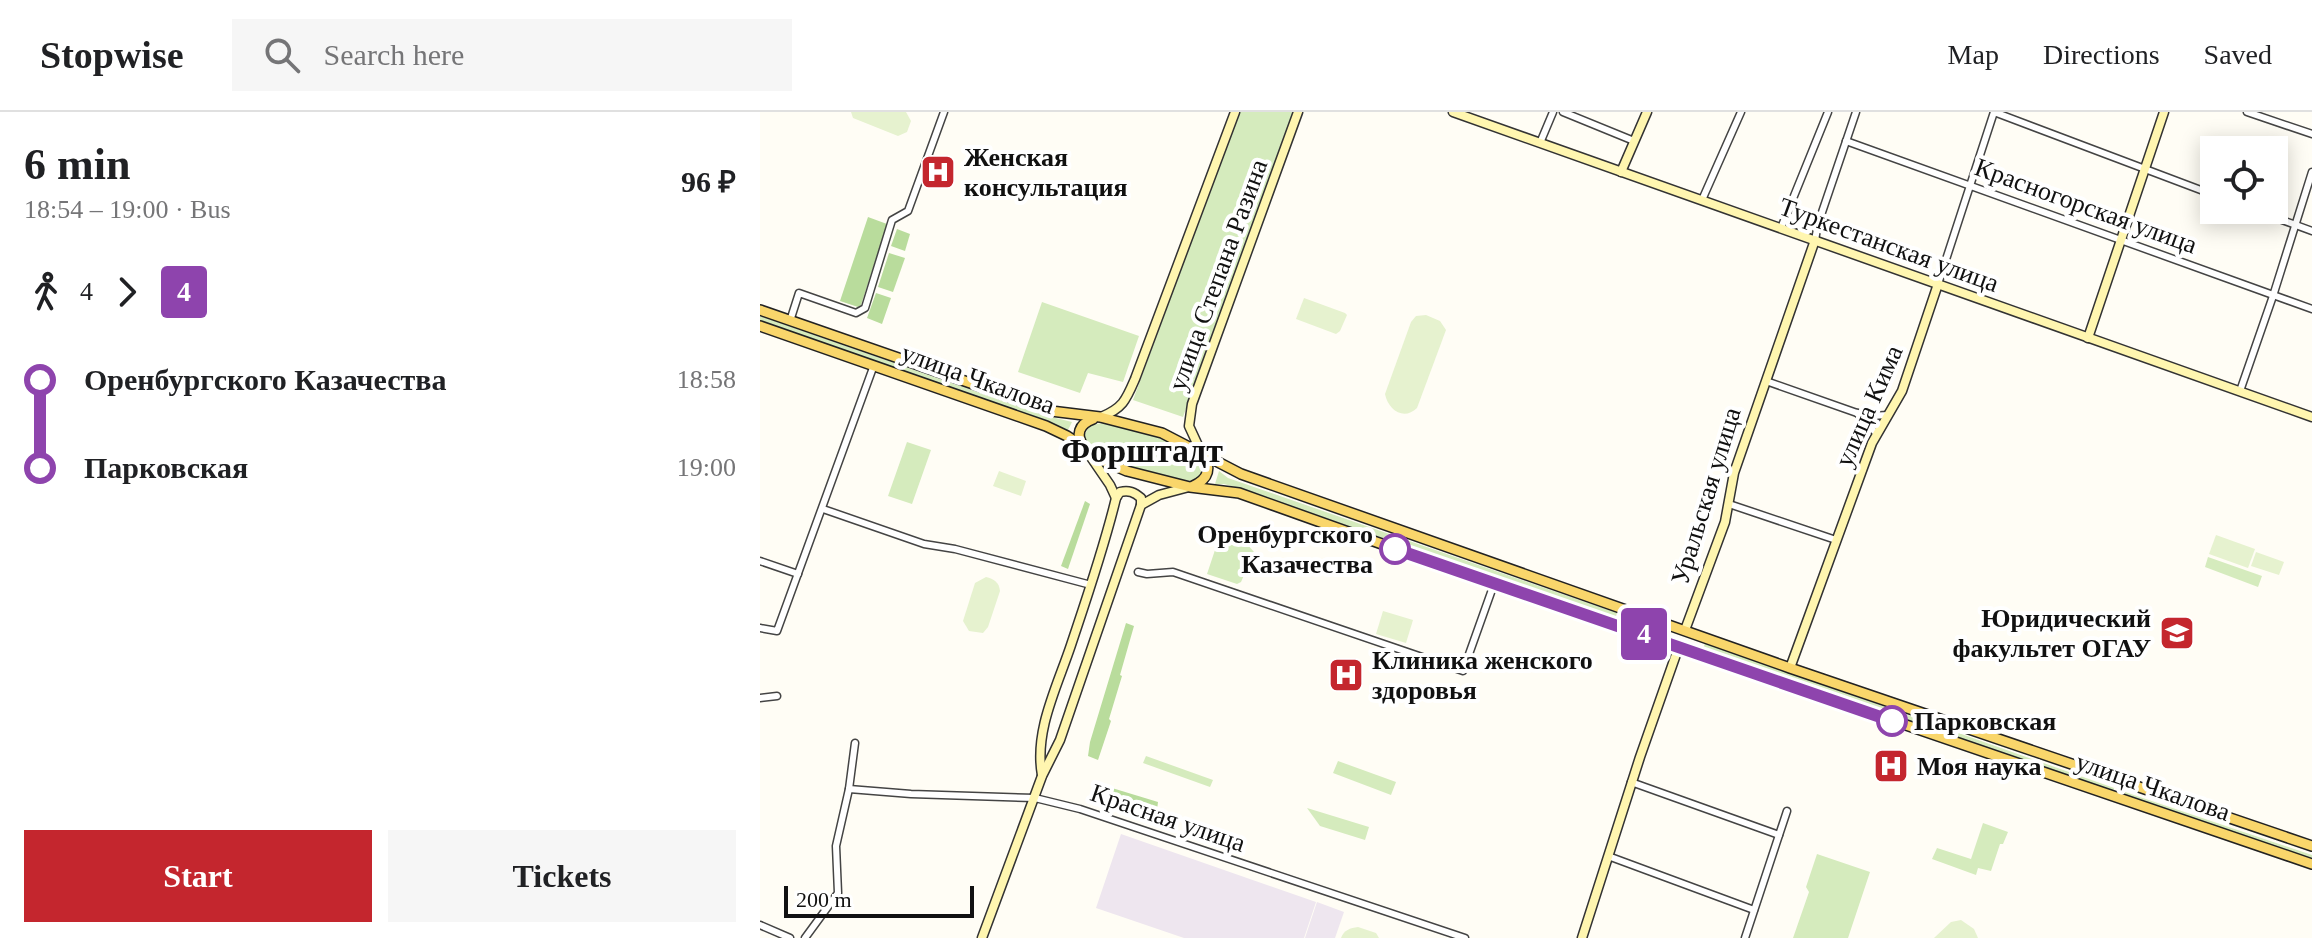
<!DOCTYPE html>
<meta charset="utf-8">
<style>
:root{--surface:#fff;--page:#f6f6f6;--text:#202124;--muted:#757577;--line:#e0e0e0;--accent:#c4262e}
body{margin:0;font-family:Georgia,serif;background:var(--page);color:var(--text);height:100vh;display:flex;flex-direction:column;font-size:30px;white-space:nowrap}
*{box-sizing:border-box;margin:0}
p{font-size:26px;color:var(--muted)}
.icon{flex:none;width:44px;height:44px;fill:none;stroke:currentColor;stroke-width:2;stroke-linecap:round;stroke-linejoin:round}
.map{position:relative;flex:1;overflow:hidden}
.drawer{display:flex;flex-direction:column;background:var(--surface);width:760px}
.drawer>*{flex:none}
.badge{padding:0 16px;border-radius:6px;font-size:28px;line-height:52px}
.fabs{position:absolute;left:1440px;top:24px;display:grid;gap:16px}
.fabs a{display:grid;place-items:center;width:88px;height:88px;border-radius:0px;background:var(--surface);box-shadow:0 4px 20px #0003;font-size:40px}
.scale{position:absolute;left:24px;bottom:20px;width:190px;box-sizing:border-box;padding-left:8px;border:4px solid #111;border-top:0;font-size:22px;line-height:28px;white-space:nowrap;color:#111;-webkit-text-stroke:6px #fff;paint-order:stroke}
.map>.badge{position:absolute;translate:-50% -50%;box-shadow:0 0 0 4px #fff}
.legs{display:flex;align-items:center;gap:12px;height:88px;padding:0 24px;font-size:26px}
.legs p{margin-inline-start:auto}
.overview{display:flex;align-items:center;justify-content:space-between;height:136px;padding:0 24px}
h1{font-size:44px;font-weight:800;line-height:60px}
.action{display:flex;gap:16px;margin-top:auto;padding:16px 24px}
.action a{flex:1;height:92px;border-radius:0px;background:var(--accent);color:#fff;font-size:32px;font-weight:800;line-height:92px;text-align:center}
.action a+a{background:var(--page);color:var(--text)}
ul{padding:0 24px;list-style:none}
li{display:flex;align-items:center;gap:28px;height:88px;font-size:30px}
li i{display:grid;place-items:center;width:12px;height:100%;margin:0 10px;background:currentColor}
li i::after{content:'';width:20px;height:20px;margin:-10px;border:6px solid;border-radius:50%;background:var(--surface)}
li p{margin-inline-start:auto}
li:first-child i{background:linear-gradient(#0000 50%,currentColor 0)}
li:last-child i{background:linear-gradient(currentColor 50%,#0000 0)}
header{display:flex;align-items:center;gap:48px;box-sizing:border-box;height:112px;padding:0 40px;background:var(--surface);border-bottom:2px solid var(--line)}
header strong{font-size:38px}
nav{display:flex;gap:44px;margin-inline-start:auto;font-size:28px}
.search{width:560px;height:72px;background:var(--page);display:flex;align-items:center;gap:20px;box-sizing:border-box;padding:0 28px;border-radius:0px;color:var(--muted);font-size:30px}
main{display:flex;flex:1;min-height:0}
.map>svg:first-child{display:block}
.industrial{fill:#eee6ef}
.green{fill:#d5ebbd}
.forest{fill:#b9dc9c}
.pitch{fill:#e6f2cf}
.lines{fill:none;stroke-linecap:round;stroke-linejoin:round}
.street-casing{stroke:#444;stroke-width:9}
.secondary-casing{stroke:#333;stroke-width:11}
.primary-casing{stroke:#222;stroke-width:12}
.street{stroke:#fff;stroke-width:6}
.secondary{stroke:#fff6b0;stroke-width:8}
.primary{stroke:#f9d66b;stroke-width:9}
.line-1-casing{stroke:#fff;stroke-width:18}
.line-1{stroke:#8e44ad;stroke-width:12}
.stop-1-dot{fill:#fff;stroke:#8e44ad;stroke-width:4}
.labels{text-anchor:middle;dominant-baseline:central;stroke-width:8;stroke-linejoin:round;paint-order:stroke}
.poi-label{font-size:26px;font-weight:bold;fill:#111;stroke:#fff;text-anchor:start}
.street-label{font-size:26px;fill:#111;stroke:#fff}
.stop-label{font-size:26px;font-weight:bold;fill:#111;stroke:#fff;text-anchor:end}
.district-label{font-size:34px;font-weight:bold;fill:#111;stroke:#fff}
</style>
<header>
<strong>Stopwise</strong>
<div class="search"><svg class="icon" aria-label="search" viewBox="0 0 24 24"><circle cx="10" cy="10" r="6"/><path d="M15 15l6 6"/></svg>Search here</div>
<nav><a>Map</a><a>Directions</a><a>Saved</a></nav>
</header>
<main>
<section class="drawer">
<div class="overview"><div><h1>6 min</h1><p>18:54 – 19:00 · Bus</p></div><b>96 ₽</b></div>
<div class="legs"><svg class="icon" aria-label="walk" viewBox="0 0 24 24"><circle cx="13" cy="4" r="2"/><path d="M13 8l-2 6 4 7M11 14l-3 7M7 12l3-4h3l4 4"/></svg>4<svg class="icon" aria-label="forward" viewBox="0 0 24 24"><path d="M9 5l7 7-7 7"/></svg><b class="badge" style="background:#8e44ad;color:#fff">4</b></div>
<ul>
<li><i style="color:#8e44ad"></i><b>Оренбургского Казачества</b><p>18:58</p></li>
<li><i style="color:#8e44ad"></i><b>Парковская</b><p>19:00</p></li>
</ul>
<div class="action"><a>Start</a><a>Tickets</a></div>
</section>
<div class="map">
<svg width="1552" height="826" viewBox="0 0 1552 826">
<rect width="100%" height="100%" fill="#fffdf5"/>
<!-- industrial -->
<g class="industrial">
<path d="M 361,722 L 556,790 L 544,826 L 424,826 L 336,796 Z"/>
<path d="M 557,790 L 584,800 L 575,826 L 545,826 Z"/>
</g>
<!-- green -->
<g class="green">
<path d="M 479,0 L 533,0 L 423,305 L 373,288 Z"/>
<path d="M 282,190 L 379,224 L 363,270 L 328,261 L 320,281 L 258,260 Z"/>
<path d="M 0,204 L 280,302 L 312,310 L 307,320 L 114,249 L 0,210 Z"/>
<path d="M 344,311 C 363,315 452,331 442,360 C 440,366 434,369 428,370 C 410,371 343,347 329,335 C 325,331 326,329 324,324 L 330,313 Z"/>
<path d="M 147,330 L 171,338 L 152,392 L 128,384 Z"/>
<path d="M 459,359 L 468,366 L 857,501 L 855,507 L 482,377 L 464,372 L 455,372 Z"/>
<path d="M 468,420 L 480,424 L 494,440 L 481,470 L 477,472 L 447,462 L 460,423 Z"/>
<path d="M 1448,445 L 1502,464 L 1498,475 L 1445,455 Z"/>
<path d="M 867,503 L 898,513 L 904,519 L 903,523 L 865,510 L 864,506 Z"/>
<path d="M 945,531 L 1354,676 L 1353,680 L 943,537 Z"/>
<path d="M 386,644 L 453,668 L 450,675 L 383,651 Z"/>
<path d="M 578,649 L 636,670 L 631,683 L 573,661 Z"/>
<path d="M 1365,680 L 1552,743 L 1552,748 L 1364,683 Z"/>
<path d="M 547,696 L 609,715 L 605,728 L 560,714 Z"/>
<path d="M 1223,711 L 1248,720 L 1243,732 L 1240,732 L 1231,759 L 1218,756 L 1216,763 L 1172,747 L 1177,736 L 1211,747 Z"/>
<path d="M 1057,742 L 1110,760 L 1088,826 L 1033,826 L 1049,780 L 1046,775 Z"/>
</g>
<!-- forest -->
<g class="forest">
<path d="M 108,105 L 127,112 L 101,193 L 98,195 L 80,189 Z"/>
<path d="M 137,117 L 150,122 L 145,139 L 131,134 Z"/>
<path d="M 129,141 L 145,146 L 133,180 L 118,175 Z"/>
<path d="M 116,181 L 131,186 L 122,212 L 107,206 Z"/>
<path d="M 325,389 L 330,392 L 308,457 L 301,454 Z"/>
<path d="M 366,511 L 374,514 L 360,563 L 362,564 L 349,607 L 351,609 L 338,648 L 328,644 L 330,630 Z"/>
<path d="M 352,676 L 398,690 L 397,698 L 350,683 Z"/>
</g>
<!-- pitch -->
<g class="pitch">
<path d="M 91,0 L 146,0 L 151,9 L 147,20 L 138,24 L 93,6 Z"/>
<path d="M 544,186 L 585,201 L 587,203 L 580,219 L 576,222 L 536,207 Z"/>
<path d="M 666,203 L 680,209 L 686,218 L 657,296 C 644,309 628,298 625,282 L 651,210 L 656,204 Z"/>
<path d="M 239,359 L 266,369 L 261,384 L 233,374 Z"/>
<path d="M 1456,423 L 1495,437 L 1488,456 L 1449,442 Z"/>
<path d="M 1496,440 L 1524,450 L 1519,463 L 1491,454 Z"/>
<path d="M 226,465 C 234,467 239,470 240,479 L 228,515 L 223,521 L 209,519 L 203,509 L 215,471 Z"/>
<path d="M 623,499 L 653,508 L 646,531 L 616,522 Z"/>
<path d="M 1201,808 L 1214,817 L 1218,826 L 1174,826 L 1191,810 Z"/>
<path d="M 598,815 L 616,821 L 619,826 L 581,826 C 584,818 590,816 598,815 Z"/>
</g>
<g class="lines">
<!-- street casing -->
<g class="street-casing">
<g id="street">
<path d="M 803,0 L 874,29"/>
<path d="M 1234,0 L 1454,83"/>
<path d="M 1487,0 L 1552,22"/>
<path d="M 1086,29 L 1552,197"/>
<path d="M 780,31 L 793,0"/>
<path d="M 942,88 L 981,0"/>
<path d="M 1495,98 L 1552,119"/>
<path d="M 1021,116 L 1068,0"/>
<path d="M 1055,128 L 1058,112 L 1096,0"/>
<path d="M 1178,172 L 1234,0"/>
<path d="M 30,209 L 39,181 L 96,201 L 105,196 L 132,108 L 148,99 L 184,0"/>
<path d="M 1006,269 L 1097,301 L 1110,304 L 1128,303"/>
<path d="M 1480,279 L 1513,184 L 1552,60"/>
<path d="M 1097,301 L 1116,321"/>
<path d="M 969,392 L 1076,428"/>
<path d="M 63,397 L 164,432 L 195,437 L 331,473"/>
<path d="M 0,449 L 38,462"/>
<path d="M 378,460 L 387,462 L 413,460 L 703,559 L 734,472"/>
<path d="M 0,516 L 17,519 L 114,253"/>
<path d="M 0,586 L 17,584"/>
<path d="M 871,670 L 1019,723"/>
<path d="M 89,677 L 151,682 L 275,686 L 320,697 L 705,826"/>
<path d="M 848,744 L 994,798"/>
<path d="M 0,813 L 30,826"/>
<path d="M 45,826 L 78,781 L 76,734 L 89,677 L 95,631"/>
<path d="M 985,826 L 1027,699"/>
</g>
</g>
<!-- secondary casing -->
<g class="secondary-casing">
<g id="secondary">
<path d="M 693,0 L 1552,305"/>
<path d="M 861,60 L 887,0"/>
<path d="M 1328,226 L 1404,0"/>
<path d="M 341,305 C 363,296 366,288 375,267 L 475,0"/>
<path d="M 441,340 L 429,314 L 432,292 L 538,0"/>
<path d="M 356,386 L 360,380 C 369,378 374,380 381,386 L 381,393"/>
<path d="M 925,518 L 965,410 L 974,361 L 1055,128"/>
<path d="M 1030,556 L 1112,331 L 1142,279 L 1178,172"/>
<path d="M 282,663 C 274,619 297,575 311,533 C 327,485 344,436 356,386 L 350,373 L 326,338"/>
<path d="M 222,826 L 282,664 L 300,628 L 381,393 L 399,383 L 429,375"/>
<path d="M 822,826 L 880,645 L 919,534"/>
</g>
</g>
<!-- primary casing -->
<g class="primary-casing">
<g id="primary">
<path d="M 0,198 L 291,299 L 340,305 L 402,321 L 481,362 L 1030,556 L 1552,734"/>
<path d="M 0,214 L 286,314 L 307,324 L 346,350 L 367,359 L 430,375 L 479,381 L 734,472 L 1552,752"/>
<path d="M 324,335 C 315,323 319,312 333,307"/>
<path d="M 433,374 C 449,367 452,355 442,342"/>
</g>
</g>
<!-- street -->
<use href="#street" class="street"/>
<!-- secondary -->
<use href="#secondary" class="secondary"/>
<!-- primary -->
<use href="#primary" class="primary"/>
</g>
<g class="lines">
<!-- line-1 casing -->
<g class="line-1-casing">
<path id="line-1" d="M 635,437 L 1132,609"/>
</g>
<!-- line-1 -->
<use href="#line-1" class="line-1"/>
</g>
<!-- icons -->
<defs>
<g id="hospital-square" transform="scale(1.8)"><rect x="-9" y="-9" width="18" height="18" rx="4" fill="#c4262e" stroke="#fff"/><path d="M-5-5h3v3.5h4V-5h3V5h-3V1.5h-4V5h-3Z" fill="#fff"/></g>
<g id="university-square" transform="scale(1.8)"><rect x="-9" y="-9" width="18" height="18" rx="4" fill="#c4262e" stroke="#fff"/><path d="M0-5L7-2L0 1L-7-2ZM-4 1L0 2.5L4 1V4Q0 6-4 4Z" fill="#fff"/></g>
</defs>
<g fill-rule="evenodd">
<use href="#hospital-square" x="178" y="60"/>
<use href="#university-square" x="1417" y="521"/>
<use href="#hospital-square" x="586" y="563"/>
<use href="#hospital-square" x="1131" y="654"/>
</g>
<!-- markers -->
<g class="stop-1-dot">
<circle cx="635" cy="437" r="14"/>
<circle cx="1132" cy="609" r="14"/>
</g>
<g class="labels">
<!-- poi labels -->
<g class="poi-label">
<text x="204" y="45">Женская<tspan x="204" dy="30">консультация</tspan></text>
<text x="1391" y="506" text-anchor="end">Юридический<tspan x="1391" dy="30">факультет ОГАУ</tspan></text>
<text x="612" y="548">Клиника женского<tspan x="612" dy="30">здоровья</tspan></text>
<text x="1157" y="654">Моя наука</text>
</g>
<!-- street labels -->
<g class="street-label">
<text transform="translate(1326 94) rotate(20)">Красногорская улица</text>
<text transform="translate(1129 133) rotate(20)">Туркестанская улица</text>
<text transform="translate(458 163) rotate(-70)">улица Степана Разина</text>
<text transform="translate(218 267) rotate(20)">улица Чкалова</text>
<text transform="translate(1109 294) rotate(-66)">улица Кима</text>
<text transform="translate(946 384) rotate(-73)">Уральская улица</text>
<text transform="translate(1393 675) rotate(19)">улица Чкалова</text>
<text transform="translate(408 706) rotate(19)">Красная улица</text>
</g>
<!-- stop labels -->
<g class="stop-label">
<text x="613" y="422">Оренбургского<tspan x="613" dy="30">Казачества</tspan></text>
<text x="1154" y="609" text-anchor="start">Парковская</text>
</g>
<!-- district labels -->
<g class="district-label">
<text x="382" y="338">Форштадт</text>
</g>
</g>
</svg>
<div class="fabs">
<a><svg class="icon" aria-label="locate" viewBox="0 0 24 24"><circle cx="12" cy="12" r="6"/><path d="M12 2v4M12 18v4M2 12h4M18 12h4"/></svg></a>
</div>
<div class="scale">200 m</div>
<b class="badge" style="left:884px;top:522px;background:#8e44ad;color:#fff">4</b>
</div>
</main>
